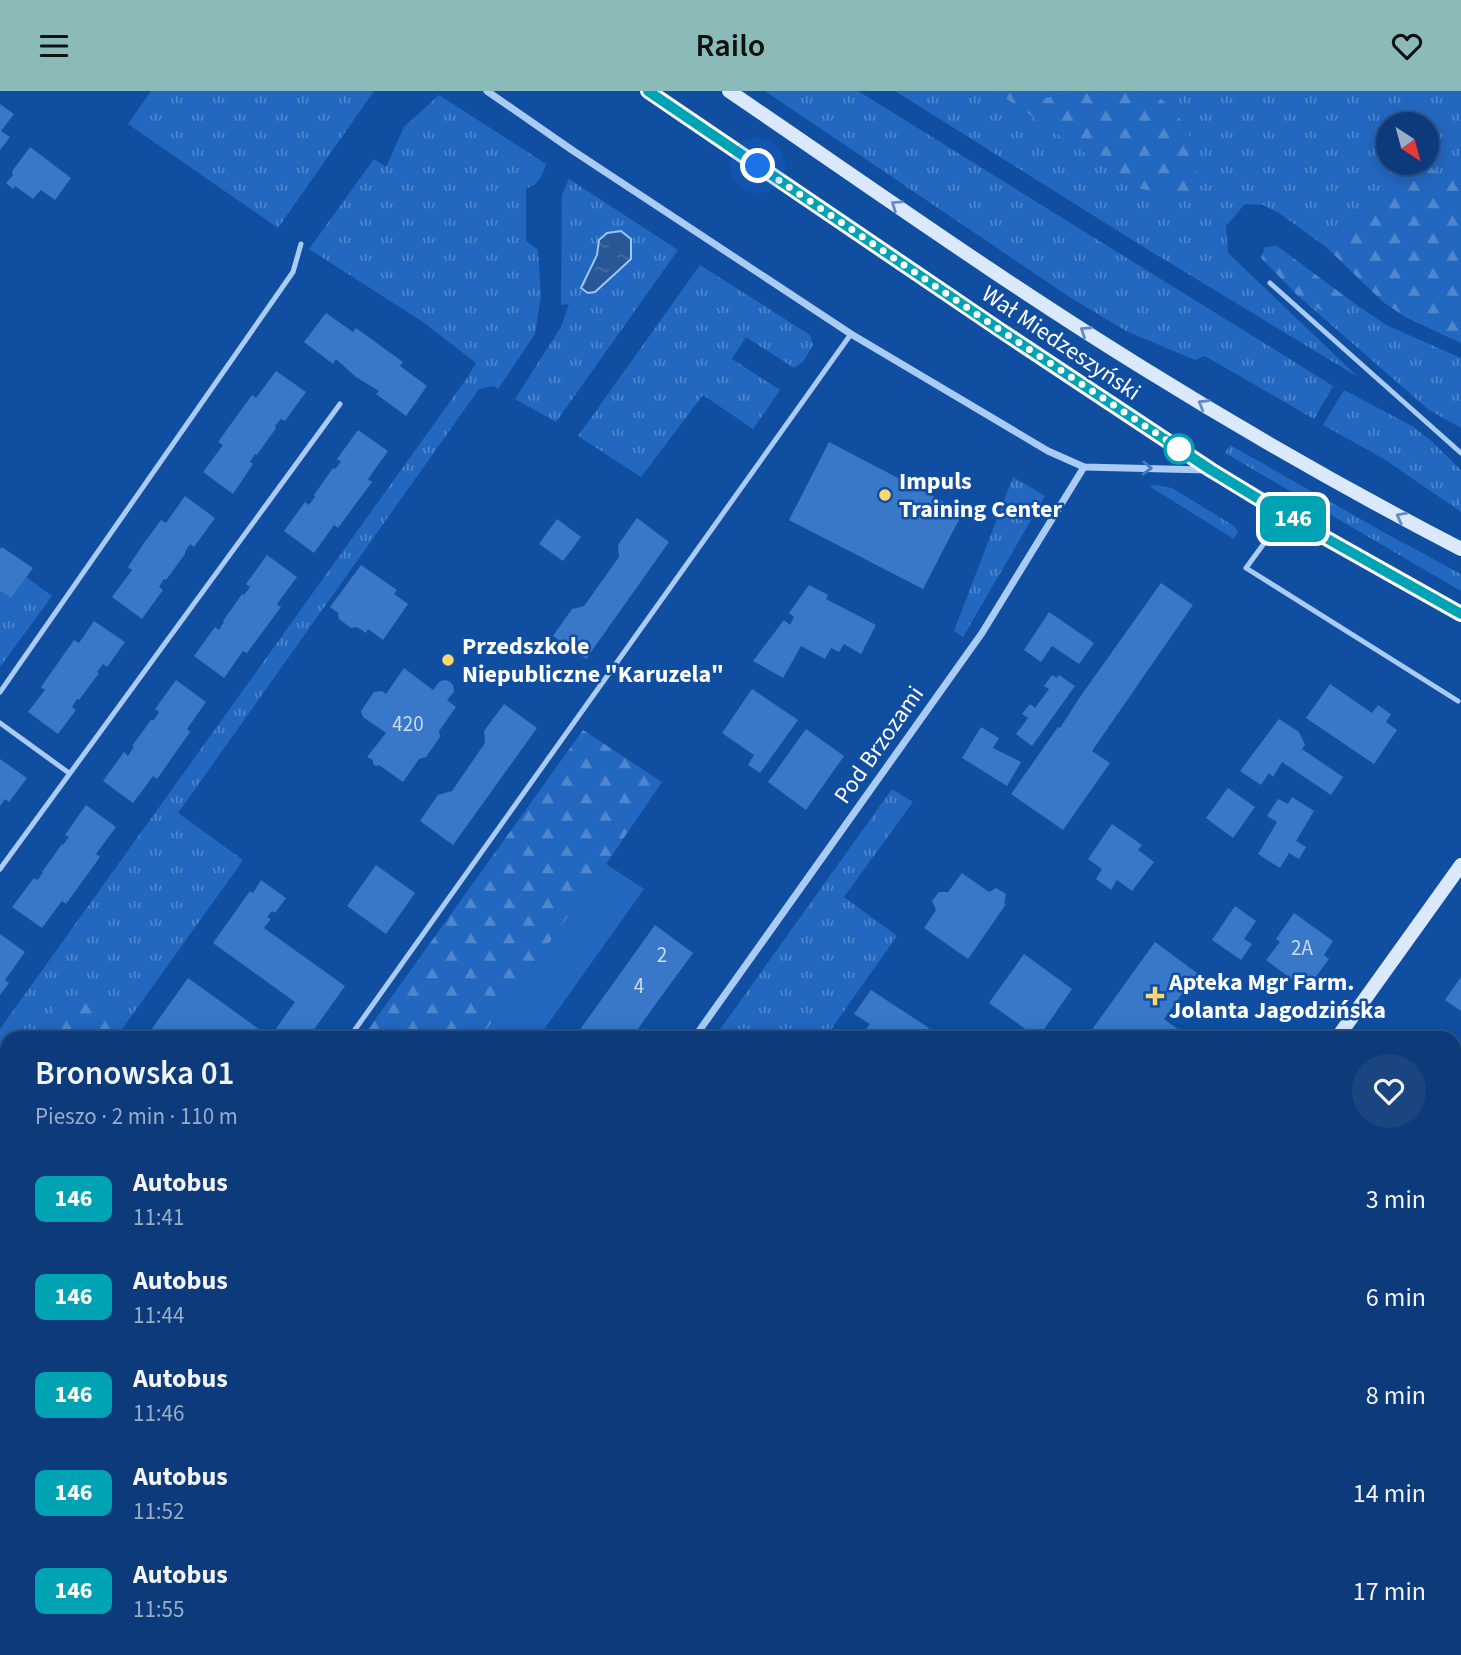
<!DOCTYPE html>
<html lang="pl">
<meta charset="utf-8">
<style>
:root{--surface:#0c3a7a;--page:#1a4581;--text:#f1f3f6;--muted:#9aadc7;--line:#2c548b;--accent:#8bbbb9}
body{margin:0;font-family:"Source Sans 3",sans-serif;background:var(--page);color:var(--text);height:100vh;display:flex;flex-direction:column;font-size:26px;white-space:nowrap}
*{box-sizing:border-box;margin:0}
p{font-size:23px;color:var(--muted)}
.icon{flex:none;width:38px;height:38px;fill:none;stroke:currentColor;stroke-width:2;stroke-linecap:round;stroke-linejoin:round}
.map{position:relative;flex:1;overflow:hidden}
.drawer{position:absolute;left:0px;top:940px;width:1461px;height:625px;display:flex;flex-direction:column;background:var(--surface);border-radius:21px 21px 0 0;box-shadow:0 4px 18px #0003,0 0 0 2px var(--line)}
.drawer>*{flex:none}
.badge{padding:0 14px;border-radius:10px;font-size:24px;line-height:46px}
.needle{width:46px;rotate:144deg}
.tools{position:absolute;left:1376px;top:21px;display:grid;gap:14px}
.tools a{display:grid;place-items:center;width:63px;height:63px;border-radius:50%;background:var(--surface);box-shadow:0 4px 18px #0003,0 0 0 2px var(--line);font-size:35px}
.you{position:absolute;width:35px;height:35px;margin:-18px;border:5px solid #fff;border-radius:50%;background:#1a73e8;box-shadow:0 0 0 10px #1a73e833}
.map>.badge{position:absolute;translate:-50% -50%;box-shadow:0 0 0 4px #fff}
.round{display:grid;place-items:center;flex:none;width:74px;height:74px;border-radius:37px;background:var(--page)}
.overview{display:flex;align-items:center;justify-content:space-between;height:119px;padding:0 35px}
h1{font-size:33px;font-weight:600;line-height:52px}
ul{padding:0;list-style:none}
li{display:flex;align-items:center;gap:21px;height:98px;padding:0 35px}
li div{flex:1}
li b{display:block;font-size:26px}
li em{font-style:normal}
li .badge{min-width:77px;font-weight:700;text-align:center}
header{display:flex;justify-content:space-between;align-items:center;height:91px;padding:0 35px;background:var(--accent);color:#111;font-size:32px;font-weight:600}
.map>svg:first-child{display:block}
.grass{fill:url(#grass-tufts);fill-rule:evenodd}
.forest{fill:url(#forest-firs)}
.garden{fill:#2368c0}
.water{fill:url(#water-ripples);stroke:#9cc6f9;stroke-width:2}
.building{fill:#3977c8}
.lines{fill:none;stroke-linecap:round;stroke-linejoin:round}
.lane{stroke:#aacbf6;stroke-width:5}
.street{stroke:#aacbf6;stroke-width:7}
.secondary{stroke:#dbe9fe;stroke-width:14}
.oneway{stroke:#618cc7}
.oneway2{stroke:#467abf}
.line-casing{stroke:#fff;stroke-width:16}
.line{stroke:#00a3b4;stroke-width:10}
.walk{stroke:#fff;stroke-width:7;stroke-dasharray:0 12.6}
.stop-dot{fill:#fff;stroke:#00a3b4;stroke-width:3.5}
.poi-dot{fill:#ffd76e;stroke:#104ea2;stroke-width:2.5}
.labels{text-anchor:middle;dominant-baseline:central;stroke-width:5;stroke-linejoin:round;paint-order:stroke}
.number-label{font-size:21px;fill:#ceddf1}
.street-label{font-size:24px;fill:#fff;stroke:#104ea2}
.poi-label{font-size:24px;font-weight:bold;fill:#fff;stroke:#104ea2;text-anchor:start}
</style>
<header><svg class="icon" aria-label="menu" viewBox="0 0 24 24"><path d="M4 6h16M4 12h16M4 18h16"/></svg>Railo<svg class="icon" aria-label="heart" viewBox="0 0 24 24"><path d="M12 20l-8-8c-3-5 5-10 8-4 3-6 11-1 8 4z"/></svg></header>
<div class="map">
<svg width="1461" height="1564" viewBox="0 0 1461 1564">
<defs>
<pattern id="grass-tufts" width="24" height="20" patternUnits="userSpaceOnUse" patternTransform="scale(1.75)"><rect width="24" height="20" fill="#2368c0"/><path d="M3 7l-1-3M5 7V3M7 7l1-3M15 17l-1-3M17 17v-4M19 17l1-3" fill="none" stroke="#4f86cd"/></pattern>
<pattern id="forest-firs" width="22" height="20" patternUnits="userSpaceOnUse" patternTransform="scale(1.75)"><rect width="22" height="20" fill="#2368c0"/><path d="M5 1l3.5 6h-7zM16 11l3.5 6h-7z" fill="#4f86cd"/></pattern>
<pattern id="water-ripples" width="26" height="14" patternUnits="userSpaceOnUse" patternTransform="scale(1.75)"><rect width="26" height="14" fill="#295695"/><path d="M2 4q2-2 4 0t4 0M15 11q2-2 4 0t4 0" fill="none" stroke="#496fa5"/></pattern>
</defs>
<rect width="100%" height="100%" fill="#104ea2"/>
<!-- grass -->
<g class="grass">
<path d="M 151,0 L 374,0 L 278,137 L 128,33 Z"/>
<path d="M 765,0 L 858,0 L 1333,295 L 1314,328 L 1205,265 L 1195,269 L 1126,240 L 1068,205 Z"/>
<path d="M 895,0 L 995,0 L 1137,97 L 1194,109 L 1198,79 L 1198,61 L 1176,21 L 1155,3 L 1132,0 L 1461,0 L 1461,96 L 1457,91 L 1400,89 L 1383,123 L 1351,125 L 1326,156 L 1279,122 L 1263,114 L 1245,113 L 1226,135 L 1228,162 L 1358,286 L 1142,155 ZM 1388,33 L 1426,33 L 1426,72 L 1388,72 Z"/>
<path d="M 1038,0 L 1102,0 L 1042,7 Z"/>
<path d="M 439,4 L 546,73 C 542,86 539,92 526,98 L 526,150 L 538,159 L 541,204 L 535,243 L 498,298 L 493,295 L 479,298 L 178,722 L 243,769 L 239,775 L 125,934 L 96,911 L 79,904 L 61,910 L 34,947 L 7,947 L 7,984 L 0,994 L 0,938 L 467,287 L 476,272 L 423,231 L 309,158 L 374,68 L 386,76 L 404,36 Z"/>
<path d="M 569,88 L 678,159 L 556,331 L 515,308 L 561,236 L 569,213 L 561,214 L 562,104 Z"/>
<path d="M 700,174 L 810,244 L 813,254 L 803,271 L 794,277 L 746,246 L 732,268 L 780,299 L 753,338 L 703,304 L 641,386 L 578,345 Z"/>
<path d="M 1297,204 L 1335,228 L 1354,212 L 1386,234 L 1461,267 L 1461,337 L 1429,319 Z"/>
<path d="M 1344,299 L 1412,335 L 1429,348 L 1461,379 L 1461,421 L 1384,368 L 1323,334 Z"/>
<path d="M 1230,354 L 1385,442 L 1461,483 L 1461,500 L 1225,362 Z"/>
<path d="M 1013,386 L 1045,405 L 963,546 L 954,540 Z"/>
<path d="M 1155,394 L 1172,397 L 1234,435 L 1238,441 L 1234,448 L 1149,395 Z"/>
<path d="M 26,486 L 52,505 L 0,576 L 0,500 L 11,507 Z"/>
<path d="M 892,698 L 913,711 L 844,806 L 897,845 L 825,947 L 714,947 Z"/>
<path d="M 1461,1138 L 1461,1408 L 1454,1417 L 1454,1147 Z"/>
<path d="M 388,1558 L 502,1558 L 497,1564 L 383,1564 Z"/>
<path d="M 938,1558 L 1012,1558 L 1020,1564 L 937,1564 Z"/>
<path d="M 1273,1558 L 1355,1558 L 1350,1564 L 1268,1564 Z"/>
</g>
<!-- forest -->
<g class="forest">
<path d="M 995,0 L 1038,0 L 1042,7 L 1102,0 L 1132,0 L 1155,3 L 1176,21 L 1198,61 L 1198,79 L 1194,109 L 1137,97 Z"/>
<path d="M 1428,76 L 1457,91 L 1461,96 L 1461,252 L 1407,227 L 1383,211 L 1326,156 L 1351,125 L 1383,123 L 1400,89 Z"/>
<path d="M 1277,155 L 1354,212 L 1335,228 L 1297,204 L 1261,167 L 1265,156 Z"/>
<path d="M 583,639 L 662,691 L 606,773 L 481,947 L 362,947 Z"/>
<path d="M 79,903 L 96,911 L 125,934 L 116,947 L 34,947 L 61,910 Z"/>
<path d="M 7,984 L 7,1099 L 0,1109 L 0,994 Z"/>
<path d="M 7,1442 L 7,1558 L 43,1558 L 38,1564 L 0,1564 L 0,1452 Z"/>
</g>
<!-- garden -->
<g class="garden">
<path d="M 606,773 L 644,798 L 538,947 L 481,947 Z"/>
<path d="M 43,1558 L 103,1558 L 99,1564 L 38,1564 Z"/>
</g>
<!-- water -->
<path class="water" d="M 621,140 L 631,148 L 631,168 L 595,201 L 588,202 L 581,197 L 597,164 L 599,149 L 607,142 Z"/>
<!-- building -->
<g class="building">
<path d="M 0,13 L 14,23 L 1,40 L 10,46 L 0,59 Z"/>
<path d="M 30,56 L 71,87 L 55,109 L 41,99 L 33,108 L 15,95 L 13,98 L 6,92 L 13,84 L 12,82 L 13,79 Z"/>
<path d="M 326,222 L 353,241 L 356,237 L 403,271 L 400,275 L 427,295 L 406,325 L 376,303 L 379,300 L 356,286 L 336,268 L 333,273 L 304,251 Z"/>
<path d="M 276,280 L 306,301 L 285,330 L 281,328 L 275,335 L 276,337 L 257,364 L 255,363 L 250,371 L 253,373 L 233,403 L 203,381 L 223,354 L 218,351 L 252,304 L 256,307 Z"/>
<path d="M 358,339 L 388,360 L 368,388 L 372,391 L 338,437 L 334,434 L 314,462 L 284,440 L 305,411 L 309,414 L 315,406 L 314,404 L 333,377 L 335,378 L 341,371 L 337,368 Z"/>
<path d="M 829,351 L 963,421 L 923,498 L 789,429 Z"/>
<path d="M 185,405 L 215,427 L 194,456 L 190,453 L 185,461 L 185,463 L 166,489 L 164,488 L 159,496 L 163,499 L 142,528 L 112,506 L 132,479 L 128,476 L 144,452 L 161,429 L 166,432 Z"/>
<path d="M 637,427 L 669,451 L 586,568 L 553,545 L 572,518 L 584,515 L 619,466 L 618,454 Z"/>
<path d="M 557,428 L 581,446 L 563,470 L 539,453 Z"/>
<path d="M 2,456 L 33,477 L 11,507 L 0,500 L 0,458 Z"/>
<path d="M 267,464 L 297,486 L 277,513 L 281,516 L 247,562 L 243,560 L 224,587 L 194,565 L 215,536 L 219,539 L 224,531 L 223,530 L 233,516 L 242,503 L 244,504 L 250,496 L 246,493 Z"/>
<path d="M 361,474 L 397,499 L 394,503 L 408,513 L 383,549 L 368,538 L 366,542 L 357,536 L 351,537 L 339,528 L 338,522 L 330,516 Z"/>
<path d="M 1161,492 L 1193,514 L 1092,660 L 1110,672 L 1063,739 L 1011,703 L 1058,636 L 1060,637 L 1080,606 Z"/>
<path d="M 809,494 L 828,504 L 826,508 L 876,534 L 861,563 L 844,553 L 839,561 L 831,557 L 825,568 L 801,555 L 783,587 L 753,570 L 784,529 L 790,534 L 794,526 L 789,522 Z"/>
<path d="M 1049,521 L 1094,552 L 1079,573 L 1052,555 L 1041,571 L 1024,559 Z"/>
<path d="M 94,530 L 125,551 L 107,576 L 103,573 L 97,581 L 99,582 L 79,609 L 77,608 L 72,616 L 76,619 L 58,643 L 28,621 L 45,599 L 41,596 L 74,549 L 79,552 Z"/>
<path d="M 404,577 L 433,599 L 440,590 L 446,589 L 450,591 L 453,594 L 454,601 L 447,609 L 456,616 L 439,640 L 440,646 L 426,666 L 419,668 L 403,691 L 379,674 L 376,675 L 373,673 L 373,669 L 367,666 L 386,642 L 363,626 L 361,620 L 374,601 L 382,600 L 386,603 Z"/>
<path d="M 1052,584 L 1057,587 L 1059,584 L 1075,595 L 1032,655 L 1016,643 L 1028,627 L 1022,623 L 1030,613 L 1035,617 L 1049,598 L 1044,595 Z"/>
<path d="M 176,589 L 206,611 L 187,638 L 190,641 L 157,688 L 153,685 L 133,712 L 103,690 L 124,661 L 128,665 L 134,656 L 132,655 L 151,629 L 154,629 L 159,621 L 155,618 Z"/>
<path d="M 1330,593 L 1372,622 L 1378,614 L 1391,623 L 1386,631 L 1397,639 L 1374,673 L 1306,627 Z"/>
<path d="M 752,598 L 798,629 L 760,682 L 748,674 L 754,664 L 722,642 Z"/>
<path d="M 504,613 L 537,637 L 453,754 L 420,730 L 438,704 L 452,700 L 485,652 L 484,640 Z"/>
<path d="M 1279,628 L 1299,641 L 1305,654 L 1302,658 L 1343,686 L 1331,704 L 1282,671 L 1273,686 L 1269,682 L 1261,694 L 1240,680 Z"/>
<path d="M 981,636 L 999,647 L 993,657 L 1021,671 L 1007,695 L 962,667 Z"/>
<path d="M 806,638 L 844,665 L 806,719 L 768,691 Z"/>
<path d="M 0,668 L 27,687 L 9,711 L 5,708 L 0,715 Z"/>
<path d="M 1228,697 L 1255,716 L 1233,747 L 1206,727 Z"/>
<path d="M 1292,706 L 1314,720 L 1296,750 L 1306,756 L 1299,768 L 1289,762 L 1280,777 L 1258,763 L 1277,731 L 1267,725 L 1278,708 L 1288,713 Z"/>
<path d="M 86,714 L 116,736 L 96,763 L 100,766 L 66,813 L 62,810 L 42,837 L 12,816 L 34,787 L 37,789 L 43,782 L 42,781 L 62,753 L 63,754 L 69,746 L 65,744 Z"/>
<path d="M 1112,733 L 1142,754 L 1138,759 L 1154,771 L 1132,800 L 1117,789 L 1111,799 L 1096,788 L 1102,778 L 1088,768 Z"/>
<path d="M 376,774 L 415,802 L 386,843 L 347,815 Z"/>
<path d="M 962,782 L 989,801 L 996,797 L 1006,803 L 1004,812 L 1006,813 L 968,868 L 924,837 L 936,819 L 932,810 L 939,801 L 948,801 Z"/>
<path d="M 261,789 L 286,807 L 275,822 L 272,820 L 267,826 L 271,828 L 264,837 L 345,895 L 308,947 L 206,947 L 193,938 L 187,946 L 184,945 L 183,947 L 150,947 L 154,941 L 151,939 L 188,887 L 270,946 L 295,911 L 213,852 L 250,800 L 253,802 Z"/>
<path d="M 1235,815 L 1256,830 L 1244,848 L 1252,853 L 1241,869 L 1212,849 Z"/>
<path d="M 1294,822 L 1333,850 L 1324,864 L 1329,868 L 1306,899 L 1266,869 L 1280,851 L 1276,848 Z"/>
<path d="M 655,834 L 693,862 L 647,925 L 632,947 L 574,947 Z"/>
<path d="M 0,843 L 25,861 L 5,889 L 9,892 L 0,904 Z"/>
<path d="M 1155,851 L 1197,882 L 1164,928 L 1190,947 L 1086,947 Z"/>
<path d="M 1024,863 L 1072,898 L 1038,947 L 989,912 Z"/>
<path d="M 1461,886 L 1461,920 L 1445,909 Z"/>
<path d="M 871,899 L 929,937 L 922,947 L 890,947 L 886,944 L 884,947 L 861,945 L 870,933 L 854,923 Z"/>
<path d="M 1461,990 L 1461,1080 L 1454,1090 L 1454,999 Z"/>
<path d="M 7,1143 L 7,1187 L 0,1182 L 0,1152 Z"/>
<path d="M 1454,1545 L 1461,1550 L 1461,1558 L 1456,1564 L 1415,1564 L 1406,1558 L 1454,1558 Z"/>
<path d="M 135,1558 L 192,1558 L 188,1564 L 130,1564 Z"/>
<path d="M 311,1558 L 365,1558 L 360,1564 L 321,1564 Z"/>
<path d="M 628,1558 L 689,1558 L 698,1564 L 624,1564 Z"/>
<path d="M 1159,1558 L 1217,1558 L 1212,1564 L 1168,1564 Z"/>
</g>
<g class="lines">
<!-- lane -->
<g class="lane">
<path d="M 1270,192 L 1461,362"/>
<path d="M 1284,425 L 1246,477 L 1458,610"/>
<path d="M 0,601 L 293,181 L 301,153"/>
<path d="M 0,632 L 69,682"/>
<path d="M 0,778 L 340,313"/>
<path d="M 349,947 L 851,243"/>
<path d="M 0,1430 L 7,1420"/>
</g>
<!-- street -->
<g class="street">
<path d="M 487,0 L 572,59 L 851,243 L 1048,360 L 1084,376 L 1207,379"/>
<path d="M 694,947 L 982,542 L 1084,376"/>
<path d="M 249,1564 L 254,1558"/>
</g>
<!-- secondary -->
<g class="secondary">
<path d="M 648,0 L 1000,239 L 1211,379 L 1285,424 L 1461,523"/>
<path d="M 729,0 C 866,93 1002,190 1143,277 C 1246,341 1353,402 1461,458"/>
<path d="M 1337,947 L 1461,774"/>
<path d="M 893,1564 L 898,1558"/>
</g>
</g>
<!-- one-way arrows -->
<defs><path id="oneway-chevron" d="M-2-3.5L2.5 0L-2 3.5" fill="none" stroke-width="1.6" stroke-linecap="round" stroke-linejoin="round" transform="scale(1.75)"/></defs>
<g class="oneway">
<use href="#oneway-chevron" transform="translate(896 114) rotate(-146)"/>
<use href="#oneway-chevron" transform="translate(1085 240) rotate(-147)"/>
<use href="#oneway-chevron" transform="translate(1203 313) rotate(-149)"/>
<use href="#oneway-chevron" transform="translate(1401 426) rotate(-152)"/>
</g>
<use class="oneway2" href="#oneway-chevron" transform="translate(1147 377) rotate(2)"/>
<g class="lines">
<!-- line casing -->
<g class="line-casing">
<path id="line" d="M 648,0 L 1000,239 L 1211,379 L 1285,424 L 1461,523"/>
</g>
<!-- line -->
<use href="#line" class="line"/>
<!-- walk -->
<path class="walk" d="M 758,75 L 1000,239 L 1189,364 L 1179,358"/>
</g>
<!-- markers -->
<circle class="stop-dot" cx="1179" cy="358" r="14"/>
<g class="poi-dot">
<circle cx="885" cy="404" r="7"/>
<circle cx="448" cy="569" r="7"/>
<path d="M1151.5 894.5h7v7h7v7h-7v7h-7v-7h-7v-7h7z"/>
</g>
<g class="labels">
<!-- number labels -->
<g class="number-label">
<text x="408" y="633">420</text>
<text x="1302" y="857">2A</text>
<text x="662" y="864">2</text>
<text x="639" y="895">4</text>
</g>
<!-- street labels -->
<g class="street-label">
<text transform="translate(1061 252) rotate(34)">Wał Miedzeszyński</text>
<text transform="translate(879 654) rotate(-55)">Pod Brzozami</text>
</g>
<!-- poi labels -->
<g class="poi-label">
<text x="899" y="390">Impuls<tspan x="899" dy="28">Training Center</tspan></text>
<text x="462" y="555">Przedszkole<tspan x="462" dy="28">Niepubliczne "Karuzela"</tspan></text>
<text x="1169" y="891">Apteka Mgr Farm.<tspan x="1169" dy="28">Jolanta Jagodzińska</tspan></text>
</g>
</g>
</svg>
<div class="tools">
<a><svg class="needle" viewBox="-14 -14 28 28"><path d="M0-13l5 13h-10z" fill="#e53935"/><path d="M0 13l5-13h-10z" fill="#9aadc7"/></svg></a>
</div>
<div class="you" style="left:758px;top:75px"></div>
<b class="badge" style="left:1293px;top:428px;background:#00a3b4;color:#fff">146</b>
<section class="drawer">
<div class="overview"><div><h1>Bronowska 01</h1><p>Pieszo · 2 min · 110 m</p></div><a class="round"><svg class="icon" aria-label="heart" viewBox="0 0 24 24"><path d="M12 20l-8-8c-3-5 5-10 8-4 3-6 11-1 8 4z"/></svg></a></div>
<ul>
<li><span class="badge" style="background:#00a3b4;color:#fff">146</span><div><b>Autobus</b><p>11:41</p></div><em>3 min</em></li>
<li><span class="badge" style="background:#00a3b4;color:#fff">146</span><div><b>Autobus</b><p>11:44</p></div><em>6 min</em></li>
<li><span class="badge" style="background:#00a3b4;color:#fff">146</span><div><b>Autobus</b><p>11:46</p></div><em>8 min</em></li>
<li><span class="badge" style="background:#00a3b4;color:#fff">146</span><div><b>Autobus</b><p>11:52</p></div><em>14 min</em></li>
<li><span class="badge" style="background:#00a3b4;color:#fff">146</span><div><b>Autobus</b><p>11:55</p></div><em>17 min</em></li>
</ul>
</section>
</div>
